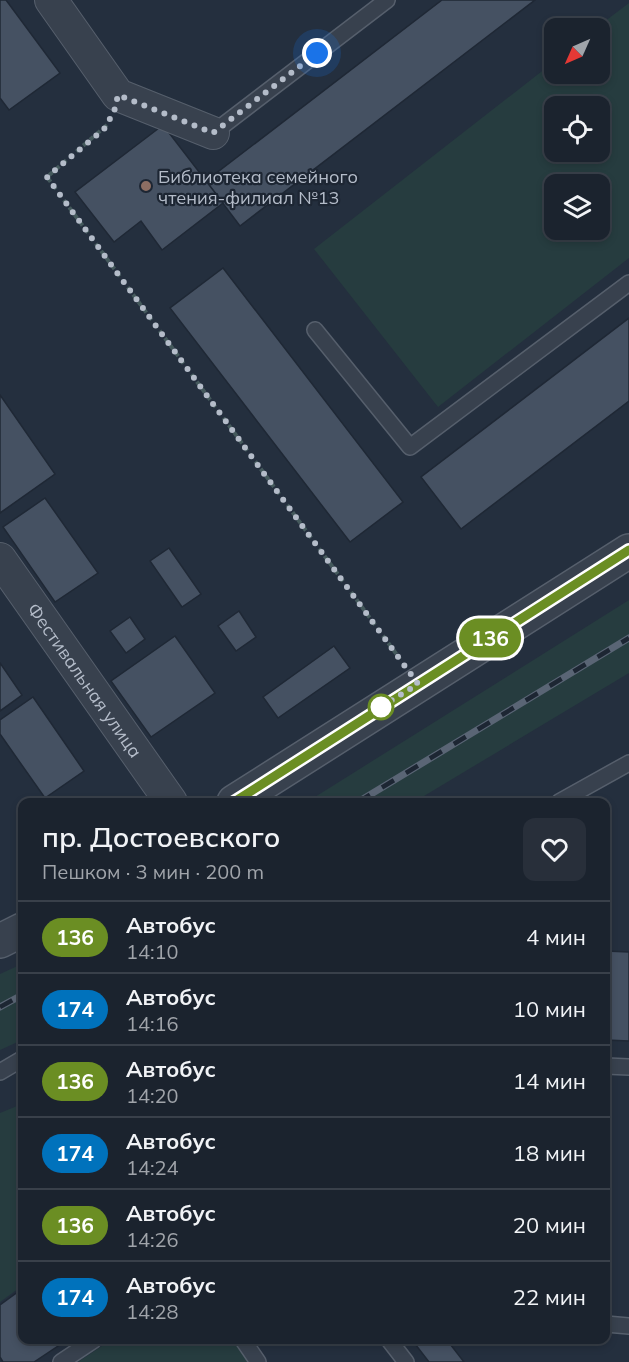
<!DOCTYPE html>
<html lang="ru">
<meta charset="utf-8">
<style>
:root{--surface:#1b232e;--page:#282f3a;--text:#f1f3f6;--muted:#a0a4aa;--line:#39404a}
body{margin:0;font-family:Mulish,sans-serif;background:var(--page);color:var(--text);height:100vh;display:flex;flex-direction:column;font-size:22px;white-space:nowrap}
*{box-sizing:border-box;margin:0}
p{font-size:20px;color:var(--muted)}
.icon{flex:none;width:33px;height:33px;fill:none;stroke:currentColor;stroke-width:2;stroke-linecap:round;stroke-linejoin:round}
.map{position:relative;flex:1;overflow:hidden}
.panel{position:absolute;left:18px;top:798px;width:592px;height:546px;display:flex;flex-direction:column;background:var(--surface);border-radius:12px;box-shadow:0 3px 9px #0003,0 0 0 2px var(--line)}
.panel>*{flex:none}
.badge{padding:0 12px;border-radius:20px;font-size:21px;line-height:39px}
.needle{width:39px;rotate:225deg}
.tools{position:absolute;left:544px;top:18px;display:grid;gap:12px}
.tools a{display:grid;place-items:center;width:66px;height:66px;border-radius:12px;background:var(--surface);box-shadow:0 3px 9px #0003,0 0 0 2px var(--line);font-size:30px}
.you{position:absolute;width:30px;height:30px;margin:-15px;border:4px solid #fff;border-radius:50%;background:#1a73e8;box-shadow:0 0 0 9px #1a73e833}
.map>.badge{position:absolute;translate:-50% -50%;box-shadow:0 0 0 3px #fff}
.round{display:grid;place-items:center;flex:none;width:63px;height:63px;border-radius:12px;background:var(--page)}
.headline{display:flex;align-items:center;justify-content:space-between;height:102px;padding:0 24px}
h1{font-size:28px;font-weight:600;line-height:45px}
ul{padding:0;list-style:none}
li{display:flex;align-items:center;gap:18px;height:72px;padding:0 24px;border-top:2px solid var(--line)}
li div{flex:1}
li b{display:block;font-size:22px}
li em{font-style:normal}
li .badge{min-width:66px;font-weight:700;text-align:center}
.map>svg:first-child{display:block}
.green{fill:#263c3f;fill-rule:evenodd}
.building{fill:#455162;stroke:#1f2835;stroke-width:1.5}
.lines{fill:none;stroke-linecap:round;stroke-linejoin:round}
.service-casing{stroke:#565f6c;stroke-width:18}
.minor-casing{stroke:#565f6c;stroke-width:34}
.tertiary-casing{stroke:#565f6c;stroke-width:36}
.path{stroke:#44595c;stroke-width:4;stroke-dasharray:4.5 4.5;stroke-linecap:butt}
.service{stroke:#38414e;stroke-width:15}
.minor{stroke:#38414e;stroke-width:32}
.tertiary{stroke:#38414e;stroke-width:33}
.rail-casing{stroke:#5a6575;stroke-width:7}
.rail{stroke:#1d2633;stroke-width:4.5;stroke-dasharray:14;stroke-linecap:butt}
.line-casing{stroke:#fff;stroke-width:14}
.line{stroke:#6b8e23;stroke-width:9}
.walk{stroke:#b4bcc9;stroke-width:6;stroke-dasharray:0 10.8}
.education-dot{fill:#8d6e63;stroke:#1d2633;stroke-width:2}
.stop-dot{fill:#fff;stroke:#6b8e23;stroke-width:3}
.labels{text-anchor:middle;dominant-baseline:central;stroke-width:4.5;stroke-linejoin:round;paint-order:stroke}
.poi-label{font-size:18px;fill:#b4bcc9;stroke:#1d2633;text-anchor:start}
.street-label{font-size:18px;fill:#b4bcc9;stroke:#1d2633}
</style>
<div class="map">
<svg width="629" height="1362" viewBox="0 0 629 1362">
<rect width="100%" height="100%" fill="#242f3e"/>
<!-- green -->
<g class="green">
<path d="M 629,3 L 629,258 L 438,407 L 314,249 L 555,61 L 555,74 L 600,74 L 600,28 L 596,28 ZM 600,106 L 600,152 L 555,152 L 555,106 ZM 555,184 L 600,184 L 600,230 L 555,230 Z"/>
<path d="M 629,600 L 629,673 L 414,802 L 307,802 Z"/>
<path d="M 22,964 L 22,1040 L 0,1050 L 0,974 Z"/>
<path d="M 22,1104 L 22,1286 L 0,1302 L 0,1113 Z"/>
<path d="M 111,1340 L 234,1340 L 249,1362 L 78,1362 Z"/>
</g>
<!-- building -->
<g class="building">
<path d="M 0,0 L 6,0 L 60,73 L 9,110 L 0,98 Z"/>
<path d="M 442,0 L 535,0 L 240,226 L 206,181 Z"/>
<path d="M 163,125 L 223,203 L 162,250 L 141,221 L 114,242 L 75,192 Z"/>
<path d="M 223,268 L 403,502 L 350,542 L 170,308 Z"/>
<path d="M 629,318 L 629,401 L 461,529 L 421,477 Z"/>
<path d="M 0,395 L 55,474 L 0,513 Z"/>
<path d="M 45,498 L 98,573 L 55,602 L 3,527 Z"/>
<path d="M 169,548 L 201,594 L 182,607 L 150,561 Z"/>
<path d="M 239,611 L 256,637 L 236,651 L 218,626 Z"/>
<path d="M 130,617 L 145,639 L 126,653 L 110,631 Z"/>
<path d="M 175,636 L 215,693 L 151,737 L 111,681 Z"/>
<path d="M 334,646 L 350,668 L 278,718 L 263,697 Z"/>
<path d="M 0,663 L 22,695 L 0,711 Z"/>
<path d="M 33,697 L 84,771 L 45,798 L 0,734 L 0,720 Z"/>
<path d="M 606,951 L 629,952 L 629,1041 L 606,1040 Z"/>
<path d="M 22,1289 L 22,1340 L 67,1340 L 34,1362 L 3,1362 L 0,1357 L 0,1305 Z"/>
<path d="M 412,1340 L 447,1340 L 464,1362 L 429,1362 Z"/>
</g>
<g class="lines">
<!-- service casing -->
<g class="service-casing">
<g id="service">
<path d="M 213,133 L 387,0"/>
<path d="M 315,330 L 410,447 L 629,283"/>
<path d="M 559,802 L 629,763"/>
<path d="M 606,1066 L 629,1067"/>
<path d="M 0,1072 L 22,1059"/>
<path d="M 606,1324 L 629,1326"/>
<path d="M 243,1340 L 258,1362"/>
<path d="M 389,1340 L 406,1362"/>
<path d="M 61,1362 L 94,1340"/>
</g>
</g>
<!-- minor casing -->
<g class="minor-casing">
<g id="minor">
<path d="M 51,0 L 118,95 L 213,133"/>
<path id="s1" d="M 0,559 L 171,802"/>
</g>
</g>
<!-- tertiary casing -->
<g class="tertiary-casing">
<g id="tertiary">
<path d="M 234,802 L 629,551"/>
<path d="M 0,941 L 22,930"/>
</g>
</g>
<!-- path -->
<path class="path" d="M 107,125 L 47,177 L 400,659"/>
<!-- service -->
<use href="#service" class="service"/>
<!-- minor -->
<use href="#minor" class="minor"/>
<!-- tertiary -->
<use href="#tertiary" class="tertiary"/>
<!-- rail casing -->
<g class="rail-casing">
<g id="rail">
<path d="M 358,802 L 629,638"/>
<path d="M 0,1007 L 22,995"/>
</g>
</g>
<!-- rail -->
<use href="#rail" class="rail"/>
</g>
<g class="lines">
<!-- line casing -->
<g class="line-casing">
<path id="line" d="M 234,802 L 629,550"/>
</g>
<!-- line -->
<use href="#line" class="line"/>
<!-- walk -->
<path class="walk" d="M 317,53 L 213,133 L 118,95 L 114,112 L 104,129 L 47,177 L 418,684 L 381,707"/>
</g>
<!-- markers -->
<circle class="education-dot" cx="146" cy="186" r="6"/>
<circle class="stop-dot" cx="381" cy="707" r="12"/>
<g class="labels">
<!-- poi labels -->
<g class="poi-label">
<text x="158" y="176">Библиотека семейного<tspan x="158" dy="21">чтения-филиал №13</tspan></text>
</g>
<!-- street labels -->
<g class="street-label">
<text stroke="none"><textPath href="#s1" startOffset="148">Фестивальная улица</textPath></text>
</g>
</g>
</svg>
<div class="tools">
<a><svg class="needle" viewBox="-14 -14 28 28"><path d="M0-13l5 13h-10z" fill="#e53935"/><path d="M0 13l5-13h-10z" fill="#a0a4aa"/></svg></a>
<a><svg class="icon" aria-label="locate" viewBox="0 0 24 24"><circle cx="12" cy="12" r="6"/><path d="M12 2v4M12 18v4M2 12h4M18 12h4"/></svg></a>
<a><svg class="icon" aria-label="layers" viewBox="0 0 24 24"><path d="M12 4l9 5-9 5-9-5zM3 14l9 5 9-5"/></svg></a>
</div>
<div class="you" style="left:317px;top:53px"></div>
<b class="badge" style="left:490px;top:638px;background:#6b8e23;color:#fff">136</b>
<section class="panel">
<div class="headline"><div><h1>пр. Достоевского</h1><p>Пешком · 3 мин · 200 m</p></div><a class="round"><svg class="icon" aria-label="heart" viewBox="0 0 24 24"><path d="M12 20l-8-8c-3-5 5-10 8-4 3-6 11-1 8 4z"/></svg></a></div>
<ul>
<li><span class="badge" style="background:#6b8e23;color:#fff">136</span><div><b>Автобус</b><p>14:10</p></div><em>4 мин</em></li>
<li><span class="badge" style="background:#0072bc;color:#fff">174</span><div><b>Автобус</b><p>14:16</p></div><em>10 мин</em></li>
<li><span class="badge" style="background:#6b8e23;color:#fff">136</span><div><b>Автобус</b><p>14:20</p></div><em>14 мин</em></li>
<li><span class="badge" style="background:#0072bc;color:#fff">174</span><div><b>Автобус</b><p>14:24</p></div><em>18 мин</em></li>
<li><span class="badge" style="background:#6b8e23;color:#fff">136</span><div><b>Автобус</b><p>14:26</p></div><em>20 мин</em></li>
<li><span class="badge" style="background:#0072bc;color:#fff">174</span><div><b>Автобус</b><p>14:28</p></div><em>22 мин</em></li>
</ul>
</section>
</div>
